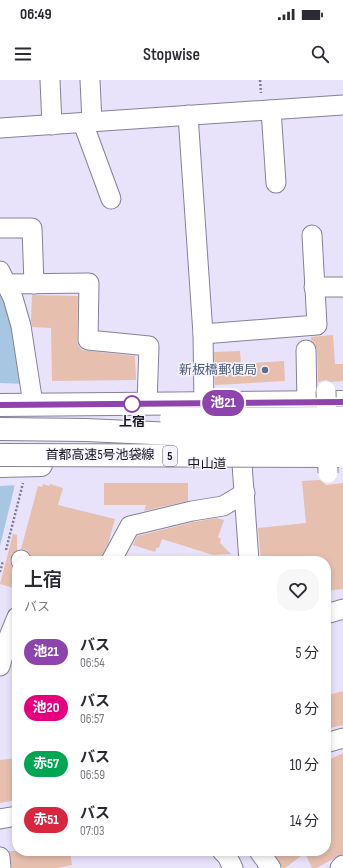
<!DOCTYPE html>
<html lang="ja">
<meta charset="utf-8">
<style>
:root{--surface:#fff;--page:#f7f7f7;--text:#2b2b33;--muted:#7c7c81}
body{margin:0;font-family:"Sofia Sans Condensed","Noto Sans JP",sans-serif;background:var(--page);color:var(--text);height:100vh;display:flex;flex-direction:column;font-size:15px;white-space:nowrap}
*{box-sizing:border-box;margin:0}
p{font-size:13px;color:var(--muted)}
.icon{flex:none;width:22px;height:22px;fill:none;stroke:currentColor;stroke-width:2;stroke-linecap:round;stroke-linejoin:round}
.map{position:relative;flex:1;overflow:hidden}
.details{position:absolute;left:12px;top:476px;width:319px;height:300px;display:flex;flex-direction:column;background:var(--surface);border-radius:16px;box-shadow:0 2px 6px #0003}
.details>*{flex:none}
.badge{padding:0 8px;border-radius:13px;font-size:14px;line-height:26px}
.map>.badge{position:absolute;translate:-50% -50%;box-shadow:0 0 0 2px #fff}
.round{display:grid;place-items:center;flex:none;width:42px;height:42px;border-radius:16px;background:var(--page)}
.summary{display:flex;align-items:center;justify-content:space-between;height:68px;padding:0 12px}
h1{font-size:19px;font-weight:600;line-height:30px}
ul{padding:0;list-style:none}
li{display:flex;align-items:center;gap:12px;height:56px;padding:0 12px}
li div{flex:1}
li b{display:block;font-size:15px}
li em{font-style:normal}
li .badge{min-width:44px;font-weight:700;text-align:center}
.status{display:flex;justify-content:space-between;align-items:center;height:28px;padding:0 20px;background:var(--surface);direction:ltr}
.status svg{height:11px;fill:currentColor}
header{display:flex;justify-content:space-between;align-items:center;height:52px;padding:0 12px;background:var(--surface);font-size:18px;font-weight:600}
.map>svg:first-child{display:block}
.water{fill:#a7c6e1}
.pier{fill:#e8e3fb}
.building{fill:#e6bfae}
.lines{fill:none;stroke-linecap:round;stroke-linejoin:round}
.minor-casing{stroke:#858196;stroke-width:21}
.highway-casing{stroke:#858196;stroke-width:24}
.path{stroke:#807d8d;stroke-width:2.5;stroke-dasharray:2 2;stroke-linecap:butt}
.minor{stroke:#fff;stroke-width:19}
.highway{stroke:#fff;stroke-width:22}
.minor-bridge-casing{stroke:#858196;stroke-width:21;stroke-linecap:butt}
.highway-bridge-casing{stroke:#858196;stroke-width:24;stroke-linecap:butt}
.minor-bridge{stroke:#fff;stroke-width:19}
.highway-bridge{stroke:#fff;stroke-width:22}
.line-casing{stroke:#fff;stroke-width:9}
.line{stroke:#8e44ad;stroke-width:6}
.service-dot{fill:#5c6f8a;stroke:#f5f3fc;stroke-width:1.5}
.stop-dot{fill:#fff;stroke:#8e44ad;stroke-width:2}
.labels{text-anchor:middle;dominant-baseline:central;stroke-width:3;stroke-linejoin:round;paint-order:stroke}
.shield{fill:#f5f3fc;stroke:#5a5861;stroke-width:1}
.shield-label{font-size:12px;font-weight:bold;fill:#18161f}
.service-label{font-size:13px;fill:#4e5e75;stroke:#f5f3fc;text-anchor:end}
.stop-label{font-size:13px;font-weight:bold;fill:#18161f;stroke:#f5f3fc}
.street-label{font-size:13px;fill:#18161f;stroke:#f5f3fc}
</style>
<div class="status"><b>06:49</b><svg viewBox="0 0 49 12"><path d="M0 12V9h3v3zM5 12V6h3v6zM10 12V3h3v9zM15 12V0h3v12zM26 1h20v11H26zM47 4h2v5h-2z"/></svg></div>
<header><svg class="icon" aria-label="menu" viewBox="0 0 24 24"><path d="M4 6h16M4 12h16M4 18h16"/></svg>Stopwise<svg class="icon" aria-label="search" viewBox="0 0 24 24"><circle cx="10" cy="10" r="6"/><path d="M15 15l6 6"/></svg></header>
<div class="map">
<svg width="343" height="788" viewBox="0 0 343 788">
<rect width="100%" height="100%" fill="#e8e3fb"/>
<!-- water -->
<path class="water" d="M 0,210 L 11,234 L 25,296 L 14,409 L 0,466 Z"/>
<!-- pier -->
<path class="pier" d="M 0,303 L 27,304 L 17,405 L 0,406 Z"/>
<!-- building -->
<g class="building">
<path d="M 32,215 L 78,216 L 77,260 L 78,265 L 82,270 L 135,276 L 136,300 L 52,301 L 51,248 L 32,247 L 31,240 Z"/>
<path d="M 333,255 L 335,284 L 343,284 L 343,301 L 331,302 L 326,300 L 318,302 L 317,270 L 315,264 L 311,260 L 311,257 Z"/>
<path d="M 240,271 L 241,284 L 284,281 L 285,301 L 215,305 L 214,272 Z"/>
<path d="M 320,400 L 326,405 L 343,403 L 343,509 L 326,511 L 326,481 L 261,481 L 258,448 L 306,443 L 302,401 Z"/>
<path d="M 104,403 L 188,403 L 188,421 L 144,431 L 146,425 L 104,425 Z"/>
<path d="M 43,404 L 49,406 L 50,404 L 63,408 L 58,425 L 115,439 L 108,464 L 100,481 L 32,481 L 30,474 L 26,470 L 21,469 L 38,406 L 42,407 Z"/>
<path d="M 216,438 L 224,440 L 218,457 L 221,459 L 220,463 L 231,474 L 213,475 L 162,459 L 159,468 L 157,467 L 155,472 L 133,465 L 137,456 L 194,442 Z"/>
<path d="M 13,454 L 17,455 L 17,470 L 12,474 L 10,481 L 12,487 L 17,491 L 17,509 L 0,504 Z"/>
<path d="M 343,611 L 343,645 L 326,649 L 326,616 Z"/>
<path d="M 343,673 L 343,774 L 316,788 L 312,788 L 305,773 L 285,788 L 283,788 L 272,771 L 326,771 L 326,681 Z"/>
<path d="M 17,678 L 17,720 L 0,723 L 0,680 Z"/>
<path d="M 9,771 L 70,771 L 72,785 L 57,788 L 12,788 Z"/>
</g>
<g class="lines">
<!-- minor casing -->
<g class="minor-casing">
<g id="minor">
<path d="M 50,0 L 52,45"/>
<path d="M 90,0 L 92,42"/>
<path d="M 271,30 L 276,103"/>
<path d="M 188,35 L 203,254 L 204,324"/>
<path d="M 83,43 L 111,119"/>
<path d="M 0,48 L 343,25"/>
<path d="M 0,148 L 32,148 L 34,204"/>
<path d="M 0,191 L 13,218 L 21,246 L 33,324"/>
<path d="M 7,204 L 89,203 L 88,260 L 149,266 L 147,324"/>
<path d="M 314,207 L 343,207"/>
<path d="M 203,254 L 317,245 L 312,155"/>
<path d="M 306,270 L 307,323"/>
<path d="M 242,384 L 249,481"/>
<path d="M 21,480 L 21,481"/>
<path d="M 111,481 L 130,446 L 192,431 L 223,426 L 245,413"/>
<path d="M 326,534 L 343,529"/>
<path d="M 0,586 L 8,559 L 17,537"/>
<path d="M 326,663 L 343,658"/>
<path d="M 0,739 L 17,736"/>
<path d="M 222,771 L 227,776 L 233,788"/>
<path d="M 259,771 L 271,788"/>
<path d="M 0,777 L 1,788"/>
<path d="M 340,788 L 343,785"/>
</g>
</g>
<!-- highway casing -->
<g class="highway-casing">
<g id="highway">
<path d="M 0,325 L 343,322"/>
<path d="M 0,386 L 41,385"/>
</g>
</g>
<!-- path -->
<g class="path">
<path d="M 260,0 L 261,13"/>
<path d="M 6,470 L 23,403"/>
<path d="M 0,492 L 3,481"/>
</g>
<!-- minor -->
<use href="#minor" class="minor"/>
<!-- highway -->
<use href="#highway" class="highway"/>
<!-- minor-bridge casing -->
<g class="minor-bridge-casing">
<path id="minor-bridge" d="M 326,311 L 328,393"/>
</g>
<!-- highway-bridge casing -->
<g class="highway-bridge-casing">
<g id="highway-bridge">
<path d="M 171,339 L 343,338"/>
<path d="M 0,349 L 86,350 L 261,358 L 343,357"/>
<path d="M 0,375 L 339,376"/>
</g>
</g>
<!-- minor-bridge -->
<use href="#minor-bridge" class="minor-bridge"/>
<!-- highway-bridge -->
<use href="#highway-bridge" class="highway-bridge"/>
</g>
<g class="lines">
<!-- line casing -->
<g class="line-casing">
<path id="line" d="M 0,325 L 343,322"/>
</g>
<!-- line -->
<use href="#line" class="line"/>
</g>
<!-- markers -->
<circle class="service-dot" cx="265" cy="290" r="4"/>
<circle class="stop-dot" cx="132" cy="324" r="8"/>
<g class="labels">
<!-- shield labels -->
<rect class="shield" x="163" y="366" width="14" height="20" rx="3"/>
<g class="shield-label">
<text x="170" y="376">5</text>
</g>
<!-- service labels -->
<g class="service-label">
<text x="257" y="290">新板橋郵便局</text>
</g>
<!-- stop labels -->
<g class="stop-label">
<text x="132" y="342">上宿</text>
</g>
<!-- street labels -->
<g class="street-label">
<text x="100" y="375">首都高速5号池袋線</text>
<text x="207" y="384">中山道</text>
</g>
</g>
</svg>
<b class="badge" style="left:223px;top:323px;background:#8e44ad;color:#fff">池21</b>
<section class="details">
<div class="summary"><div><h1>上宿</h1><p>バス</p></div><a class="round"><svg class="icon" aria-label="heart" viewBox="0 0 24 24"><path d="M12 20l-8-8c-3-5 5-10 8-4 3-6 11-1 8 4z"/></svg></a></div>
<ul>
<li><span class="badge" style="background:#8e44ad;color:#fff">池21</span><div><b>バス</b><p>06:54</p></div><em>5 分</em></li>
<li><span class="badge" style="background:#e6007e;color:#fff">池20</span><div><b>バス</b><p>06:57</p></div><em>8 分</em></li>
<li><span class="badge" style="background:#00a651;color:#fff">赤57</span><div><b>バス</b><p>06:59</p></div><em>10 分</em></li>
<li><span class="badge" style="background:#d7263d;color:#fff">赤51</span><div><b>バス</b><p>07:03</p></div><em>14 分</em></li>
</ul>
</section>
</div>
